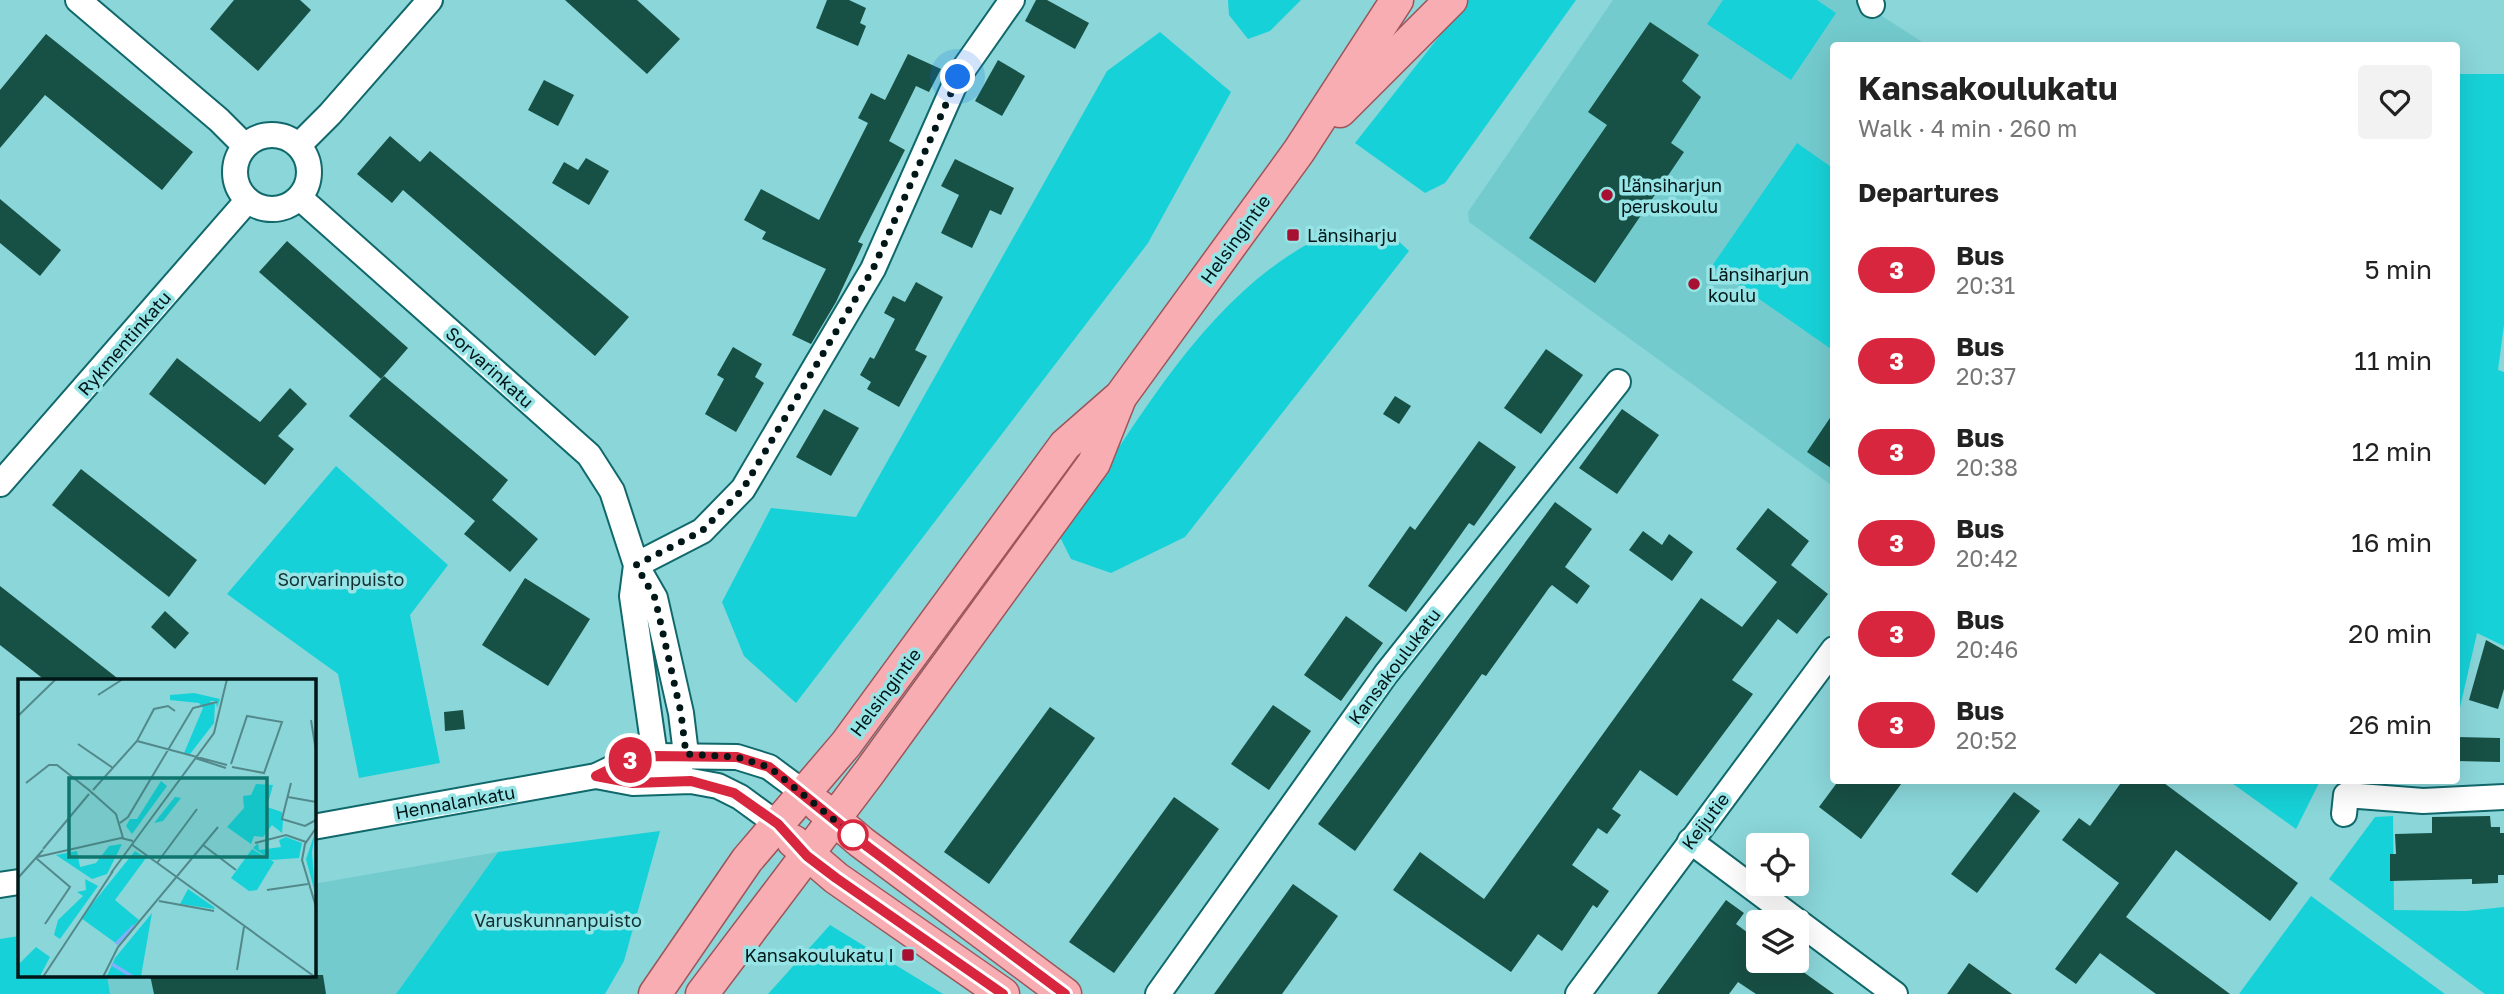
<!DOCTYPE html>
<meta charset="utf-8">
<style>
:root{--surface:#fff;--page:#f2f2f2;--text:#222;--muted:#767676}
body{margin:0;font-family:"Golos Text",sans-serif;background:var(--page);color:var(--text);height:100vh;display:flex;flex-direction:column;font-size:26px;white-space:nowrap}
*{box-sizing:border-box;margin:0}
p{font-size:23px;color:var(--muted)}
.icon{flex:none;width:38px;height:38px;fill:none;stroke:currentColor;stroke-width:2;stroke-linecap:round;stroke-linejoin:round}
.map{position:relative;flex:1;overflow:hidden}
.drawer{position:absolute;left:1830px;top:42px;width:630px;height:742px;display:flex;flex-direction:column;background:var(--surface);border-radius:7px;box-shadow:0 7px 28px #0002}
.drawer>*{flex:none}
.badge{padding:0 14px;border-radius:23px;font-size:24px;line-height:46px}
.tools{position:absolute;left:1746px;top:833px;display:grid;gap:14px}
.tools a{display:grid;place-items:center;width:63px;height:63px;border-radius:7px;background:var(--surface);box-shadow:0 7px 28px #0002;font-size:35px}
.you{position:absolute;width:35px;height:35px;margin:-18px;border:5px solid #fff;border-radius:50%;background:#1a73e8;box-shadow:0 0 0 10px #1a73e833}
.map>.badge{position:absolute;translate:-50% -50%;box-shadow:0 0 0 4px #fff}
h2{padding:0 28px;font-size:26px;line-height:63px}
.round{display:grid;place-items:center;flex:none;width:74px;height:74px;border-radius:7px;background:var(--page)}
.overview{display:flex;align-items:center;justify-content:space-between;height:119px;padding:0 28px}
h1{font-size:33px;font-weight:700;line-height:52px}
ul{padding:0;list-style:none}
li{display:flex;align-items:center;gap:21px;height:91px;padding:0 28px}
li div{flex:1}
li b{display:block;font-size:26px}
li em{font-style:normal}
li .badge{min-width:77px;font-weight:700;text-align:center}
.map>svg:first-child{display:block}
.built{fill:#73cbce}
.green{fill:#16d2d8}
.building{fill:#175045}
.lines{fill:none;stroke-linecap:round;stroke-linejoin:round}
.minor-casing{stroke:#10686b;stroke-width:28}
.major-casing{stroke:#9d555a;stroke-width:35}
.minor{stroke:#fff;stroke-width:24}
.major{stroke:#f7adb2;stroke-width:32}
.line-casing{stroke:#fff;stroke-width:16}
.line{stroke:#d7263d;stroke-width:10}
.walk{stroke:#001617;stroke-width:7;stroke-dasharray:0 12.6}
.poi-dot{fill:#a81031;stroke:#96e4e6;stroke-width:2.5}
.stop-dot{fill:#fff;stroke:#d7263d;stroke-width:3.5}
.labels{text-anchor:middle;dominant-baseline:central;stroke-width:7;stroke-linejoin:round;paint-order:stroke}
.poi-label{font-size:18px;fill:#001617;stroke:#96e4e6;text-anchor:start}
.street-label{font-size:18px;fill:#001617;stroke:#96e4e6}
.park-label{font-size:18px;fill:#133132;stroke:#96e4e6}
.inset-river{fill:none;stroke:#7fb0fb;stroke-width:3.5}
.inset-road{fill:none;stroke:#53898b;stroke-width:2}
.view{fill:#0f766e;fill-opacity:0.15;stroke:#0f766e;stroke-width:3.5}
.inset-edge{fill:none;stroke:#001617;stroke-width:3.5}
</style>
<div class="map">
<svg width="2504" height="994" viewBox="0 0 2504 994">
<rect width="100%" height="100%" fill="#8ad6d9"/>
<!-- built -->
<g class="built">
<path d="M 1613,0 L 1857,0 L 1927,45 L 1834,46 L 1834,487 L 1469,222 L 1468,212 Z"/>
<path d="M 498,852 L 396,994 L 110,994 L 107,975 L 313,975 L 313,884 Z"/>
</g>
<!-- green -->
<g class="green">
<path d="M 1228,0 L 1301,0 L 1270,31 L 1248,39 L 1229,15 Z"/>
<path d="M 1468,0 L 1576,0 L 1445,183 L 1425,193 L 1355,143 Z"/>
<path d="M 1723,0 L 1817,0 L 1836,13 L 1791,80 L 1707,24 Z"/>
<path d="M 1160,32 L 1231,92 L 1148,243 L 796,703 L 744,656 L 722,602 L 771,508 L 856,517 L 1107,71 Z"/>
<path d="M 2457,74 L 2504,74 L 2504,325 L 2498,370 L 2504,372 L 2504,646 L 2477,633 L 2457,721 Z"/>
<path d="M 1797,143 L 1834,169 L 1834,351 L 1712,266 Z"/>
<path d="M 1336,230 L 1387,230 L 1409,251 L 1185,537 L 1111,573 L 1071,559 L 1060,537 C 1135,428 1209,284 1336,230 Z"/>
<path d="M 336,466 L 448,565 L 410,615 L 440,763 L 359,778 L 338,674 L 227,594 Z"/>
<path d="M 2229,781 L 2320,781 L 2296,829 Z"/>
<path d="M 2393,816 L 2394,910 L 2466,911 L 2504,907 L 2504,994 L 2485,994 L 2329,879 L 2375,817 Z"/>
<path d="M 660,831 L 624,961 L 605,994 L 396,994 L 498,852 Z"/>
<path d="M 2311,896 L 2445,994 L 2239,994 Z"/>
<path d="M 830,925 L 943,994 L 768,994 Z"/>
<path d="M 19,936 L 19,975 L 107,975 L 110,994 L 0,994 L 0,939 Z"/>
</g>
<!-- building -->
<g class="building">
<path d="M 234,0 L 300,0 L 311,10 L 258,71 L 210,29 Z"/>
<path d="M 565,0 L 637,0 L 680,39 L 647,74 Z"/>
<path d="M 827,0 L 849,0 L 866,8 L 860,23 L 866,26 L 858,46 L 816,28 Z"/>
<path d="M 1036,0 L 1047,0 L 1089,23 L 1075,49 L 1025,21 Z"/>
<path d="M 1650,22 L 1699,55 L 1682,81 L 1701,97 L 1671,143 L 1684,152 L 1595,283 L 1529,238 L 1607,125 L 1588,112 Z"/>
<path d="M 46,34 L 193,152 L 162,190 L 45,95 L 0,148 L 0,90 Z"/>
<path d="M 908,54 L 941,69 L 929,92 L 916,86 L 889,141 L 905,150 L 858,242 L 863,244 L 836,302 L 811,344 L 792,335 L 826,269 L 762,239 L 766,232 L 744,220 L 761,189 L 819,220 L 868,123 L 858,118 L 871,93 L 885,100 Z"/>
<path d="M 998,60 L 1025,76 L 1002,116 L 975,101 Z"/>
<path d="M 544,80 L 574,95 L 558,126 L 528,110 Z"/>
<path d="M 390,136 L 420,162 L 430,151 L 629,317 L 595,356 L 403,190 L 392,203 L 357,174 Z"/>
<path d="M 586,158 L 609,171 L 589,205 L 552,183 L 564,162 L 578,170 Z"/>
<path d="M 955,159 L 1014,188 L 1001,215 L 990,210 L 972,248 L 941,233 L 959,195 L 941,186 Z"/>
<path d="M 0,199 L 61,250 L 40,276 L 0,243 Z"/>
<path d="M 287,241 L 408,348 L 381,379 L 259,272 Z"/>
<path d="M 916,282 L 943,297 L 915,350 L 927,356 L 899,407 L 867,389 L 871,382 L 860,375 L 870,357 L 874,359 L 895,319 L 884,313 L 893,296 L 905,302 Z"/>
<path d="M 733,347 L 762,364 L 755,377 L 764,383 L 736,432 L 705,414 L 724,379 L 717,375 Z"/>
<path d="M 1546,349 L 1583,375 L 1541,434 L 1504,408 Z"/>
<path d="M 177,358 L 260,422 L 290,388 L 307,404 L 278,436 L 294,449 L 265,485 L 149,394 Z"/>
<path d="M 384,376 L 508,480 L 492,500 L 538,539 L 510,572 L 464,534 L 475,521 L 349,416 Z"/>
<path d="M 1395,396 L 1411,406 L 1399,424 L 1383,414 Z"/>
<path d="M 824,409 L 859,428 L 831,476 L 796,457 Z"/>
<path d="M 1622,409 L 1659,435 L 1617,494 L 1579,468 Z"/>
<path d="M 1834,412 L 1834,470 L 1807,452 Z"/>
<path d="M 1479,441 L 1516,467 L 1474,526 L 1469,523 L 1406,612 L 1368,586 L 1410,526 L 1415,530 Z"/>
<path d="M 81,469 L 197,560 L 169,597 L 52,505 Z"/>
<path d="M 1555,502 L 1592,529 L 1565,567 L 1590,586 L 1577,604 L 1552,585 L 1549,588 L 1486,676 L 1482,674 L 1355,851 L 1318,824 Z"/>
<path d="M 1768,508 L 1809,541 L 1791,565 L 1828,594 L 1797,634 L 1778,619 L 1732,680 L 1753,694 L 1677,796 L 1640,770 L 1612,809 L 1621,815 L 1607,834 L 1598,828 L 1572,865 L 1609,891 L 1597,908 L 1593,905 L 1562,951 L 1538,934 L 1511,972 L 1393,890 L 1420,852 L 1484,899 L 1701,598 L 1742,627 L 1777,582 L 1736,549 Z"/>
<path d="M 1643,531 L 1662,545 L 1669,534 L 1693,552 L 1672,581 L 1629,550 Z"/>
<path d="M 525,578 L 590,619 L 548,686 L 482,645 Z"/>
<path d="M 0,586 L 121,681 L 46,681 L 0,645 Z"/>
<path d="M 165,611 L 189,633 L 175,649 L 151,627 Z"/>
<path d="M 1346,616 L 1383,643 L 1341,701 L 1304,675 Z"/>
<path d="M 2486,640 L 2504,650 L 2504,689 L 2498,709 L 2469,700 Z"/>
<path d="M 1273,705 L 1311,731 L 1269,790 L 1231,764 Z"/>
<path d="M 1050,707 L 1095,738 L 989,884 L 944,852 Z"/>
<path d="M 463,710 L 465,729 L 445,731 L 444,712 Z"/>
<path d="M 2457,737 L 2500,738 L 2500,762 L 2457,761 Z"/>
<path d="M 1839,780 L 1904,780 L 1861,839 L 1819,807 Z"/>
<path d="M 2123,780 L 2160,780 L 2298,883 L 2270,921 L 2176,850 L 2126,917 L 2230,994 L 2156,994 L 2100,953 L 2076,984 L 2055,969 L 2119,883 L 2062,840 L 2079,818 L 2090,826 Z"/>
<path d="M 2014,792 L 2040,811 L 1977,893 L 1951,874 Z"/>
<path d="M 1174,797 L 1219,829 L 1114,973 L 1069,942 Z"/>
<path d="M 2490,816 L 2491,827 L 2500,827 L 2500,833 L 2504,833 L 2504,875 L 2498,875 L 2498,883 L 2472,884 L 2472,879 L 2390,881 L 2390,854 L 2396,854 L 2395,834 L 2432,833 L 2432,817 Z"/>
<path d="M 1293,884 L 1338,916 L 1282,994 L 1214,994 Z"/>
<path d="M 1726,900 L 1744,913 L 1736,924 L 1759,941 L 1759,961 L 1788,961 L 1834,994 L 1756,994 L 1738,982 L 1729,994 L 1657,994 Z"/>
<path d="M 1969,963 L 2012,994 L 1947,994 Z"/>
<path d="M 150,975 L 323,975 L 326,994 L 154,994 Z"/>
</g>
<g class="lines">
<!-- minor casing -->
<g class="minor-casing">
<g id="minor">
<path d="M 78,0 L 219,120 L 244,145"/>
<path d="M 1870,0 L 1872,5"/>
<circle cx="272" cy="172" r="37"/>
<path d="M 299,145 L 330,114 L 430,0"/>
<path d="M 300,198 L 589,455 L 612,491 L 636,565 L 655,598 L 681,713 L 686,754 L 673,780 L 655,756 L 632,596 L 636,565"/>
<path d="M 0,484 L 247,201"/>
<path d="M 636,565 L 702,531 L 743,489 L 873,269 L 958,77 L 1012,0"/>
<path d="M 596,776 L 633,783 L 691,781 L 718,786 L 740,797 L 777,824"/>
<path d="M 2344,814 L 2346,795 L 2423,801 L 2504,797"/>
<path d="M 313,827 L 596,776 L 629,760 L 655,756 L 737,757 L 769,767 L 804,793"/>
<path d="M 1690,841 L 1895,994"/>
<path d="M 0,885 L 19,882"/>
<path d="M 1158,994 L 1386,674 L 1618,382"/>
<path d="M 1578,994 L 1834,649"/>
</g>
</g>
<!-- major casing -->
<g class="major-casing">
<g id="major">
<path d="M 1340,111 L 1451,0"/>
<path d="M 819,806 L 861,842 L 1065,994"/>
<path d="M 793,841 L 836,878 L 1003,994"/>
<path d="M 655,994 L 747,860 L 846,744 L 1065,445 L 1121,396 L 1299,151 L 1397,0"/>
<path d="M 702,994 L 868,774 L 1094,463 L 1119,400"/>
</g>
</g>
<!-- minor -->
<use href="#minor" class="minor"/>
<!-- major -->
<use href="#major" class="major"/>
</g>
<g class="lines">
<!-- line casing -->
<g class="line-casing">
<path id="line" d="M 1003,994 L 836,878 L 807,856 L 778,824 L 734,793 L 691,781 L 633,783 L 596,776 L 629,760 L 655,756 L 737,757 L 769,767 L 868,847 L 1065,994"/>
</g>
<!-- line -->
<use href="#line" class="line"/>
<!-- walk -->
<path class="walk" d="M 853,835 L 769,767 L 737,757 L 686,754 L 681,713 L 655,598 L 636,565 L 702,531 L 743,489 L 873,269 L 958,77"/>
</g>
<!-- markers -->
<g class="poi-dot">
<circle cx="1607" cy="195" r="7"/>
<rect x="1286" y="228" width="14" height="14" rx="3.5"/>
<circle cx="1694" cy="284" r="7"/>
<rect x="901" y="948" width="14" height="14" rx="3.5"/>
</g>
<circle class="stop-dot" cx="853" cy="835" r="14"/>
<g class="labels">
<!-- poi labels -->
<g class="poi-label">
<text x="1621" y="185">Länsiharjun<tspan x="1621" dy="21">peruskoulu</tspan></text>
<text x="1307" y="235">Länsiharju</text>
<text x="1708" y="274">Länsiharjun<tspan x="1708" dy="21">koulu</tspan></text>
<text x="894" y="955" text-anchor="end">Kansakoulukatu I</text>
</g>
<!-- street labels -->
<g class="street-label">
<text transform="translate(1235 239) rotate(-54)">Helsingintie</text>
<text transform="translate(124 343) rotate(-49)">Rykmentinkatu</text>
<text transform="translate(490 367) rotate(42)">Sorvarinkatu</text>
<text transform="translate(1394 666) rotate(-53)">Kansakoulukatu</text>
<text transform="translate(885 692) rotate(-53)">Helsingintie</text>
<text transform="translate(455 802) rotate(-10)">Hennalankatu</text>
<text transform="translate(1705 821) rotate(-53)">Keijutie</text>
</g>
<!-- park labels -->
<g class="park-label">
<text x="341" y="579">Sorvarinpuisto</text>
<text x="558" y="920">Varuskunnanpuisto</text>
</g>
</g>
<!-- overview -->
<g transform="translate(18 679)">
<rect width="298" height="298" fill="#8ad6d9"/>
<path d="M 176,14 L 202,20 L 199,29 L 198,22 L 191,22 L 197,25 L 196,44 L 172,75 L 166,74 L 185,29 L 181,24 L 152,21 L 152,16 ZM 143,102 L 149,107 L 114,155 L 108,147 L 112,140 L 119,140 ZM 238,105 L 255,106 L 249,128 L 264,133 L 265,142 L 264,154 L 254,146 L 245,158 L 236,157 L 233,165 L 209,148 L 226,129 L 225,117 L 233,116 ZM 157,118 L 163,119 L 145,142 L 136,144 ZM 297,154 L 294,173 L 297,214 L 288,180 ZM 268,158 L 284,164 L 281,179 L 253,181 L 235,169 L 240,164 L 241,171 L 263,168 L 261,161 ZM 104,165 L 89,195 L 74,200 L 38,176 L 59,172 L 62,188 L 78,184 L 91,167 ZM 234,170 L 256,183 L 239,211 L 231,212 L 213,199 ZM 117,172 L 128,179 L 97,221 L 121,241 L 99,265 L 63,239 ZM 67,200 L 80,207 L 42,260 L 36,256 L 40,241 L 65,217 L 59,213 L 68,211 ZM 170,210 L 196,228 L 197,230 L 162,225 ZM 134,234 L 123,297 L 89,297 L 97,279 ZM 18,268 L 32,278 L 22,297 L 0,297 L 0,286 Z" fill="#16d2d8"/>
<path class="inset-river" d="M 98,265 L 116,247M 94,285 L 115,298"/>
<path class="inset-road" d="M 80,16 L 105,0M 0,37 L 38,0M 293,41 L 298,72M 119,62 L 209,86M 60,65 L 95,89M 177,79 L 208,89M 213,85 L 229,37 L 264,43 L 246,94 L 214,88M 8,104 L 31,86 L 39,86 L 71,111M 273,104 L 264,140 L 287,147 L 298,141M 75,111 L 119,62 L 136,30 L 150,27 L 157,32M 75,115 L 71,111 L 98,135 L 105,159M 270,118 L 298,123M 102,144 L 110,138 L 175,29 L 199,23M 298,149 L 287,165 L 284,181 L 298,228M 237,164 L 268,156 L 288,163M 113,165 L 297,298M 185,166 L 218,191M 25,170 L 71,115M 19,178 L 103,159 L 115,162M 18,179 L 52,208 L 27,245M 139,184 L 179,130M 93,194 L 196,54 L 209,0M 0,199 L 25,171M 249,211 L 290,205M 141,222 L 196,232M 219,291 L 226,248M 25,298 L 95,192M 85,298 L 100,268 L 200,148"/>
<path class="view" d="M 51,99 L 249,99 L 249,178 L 51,178 Z"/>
<rect width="298" height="298" class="inset-edge"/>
</g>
</svg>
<div class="tools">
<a><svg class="icon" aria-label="locate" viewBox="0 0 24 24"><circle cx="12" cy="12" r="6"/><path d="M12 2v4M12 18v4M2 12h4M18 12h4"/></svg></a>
<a><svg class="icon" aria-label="layers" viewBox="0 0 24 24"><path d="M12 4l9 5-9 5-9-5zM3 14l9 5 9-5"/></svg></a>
</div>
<div class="you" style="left:958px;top:77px"></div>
<b class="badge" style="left:630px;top:760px;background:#d7263d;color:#fff">3</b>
<section class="drawer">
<div class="overview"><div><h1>Kansakoulukatu</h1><p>Walk · 4 min · 260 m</p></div><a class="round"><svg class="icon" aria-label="heart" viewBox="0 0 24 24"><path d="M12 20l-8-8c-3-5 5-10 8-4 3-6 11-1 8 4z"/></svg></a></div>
<h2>Departures</h2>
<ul>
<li><span class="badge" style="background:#d7263d;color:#fff">3</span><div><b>Bus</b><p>20:31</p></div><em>5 min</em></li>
<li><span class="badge" style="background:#d7263d;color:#fff">3</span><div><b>Bus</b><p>20:37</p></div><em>11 min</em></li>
<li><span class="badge" style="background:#d7263d;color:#fff">3</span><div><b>Bus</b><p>20:38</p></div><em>12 min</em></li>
<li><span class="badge" style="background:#d7263d;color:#fff">3</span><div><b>Bus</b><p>20:42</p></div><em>16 min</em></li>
<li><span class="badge" style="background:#d7263d;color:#fff">3</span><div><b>Bus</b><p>20:46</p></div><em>20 min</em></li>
<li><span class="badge" style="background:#d7263d;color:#fff">3</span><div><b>Bus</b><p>20:52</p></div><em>26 min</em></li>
</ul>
</section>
</div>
